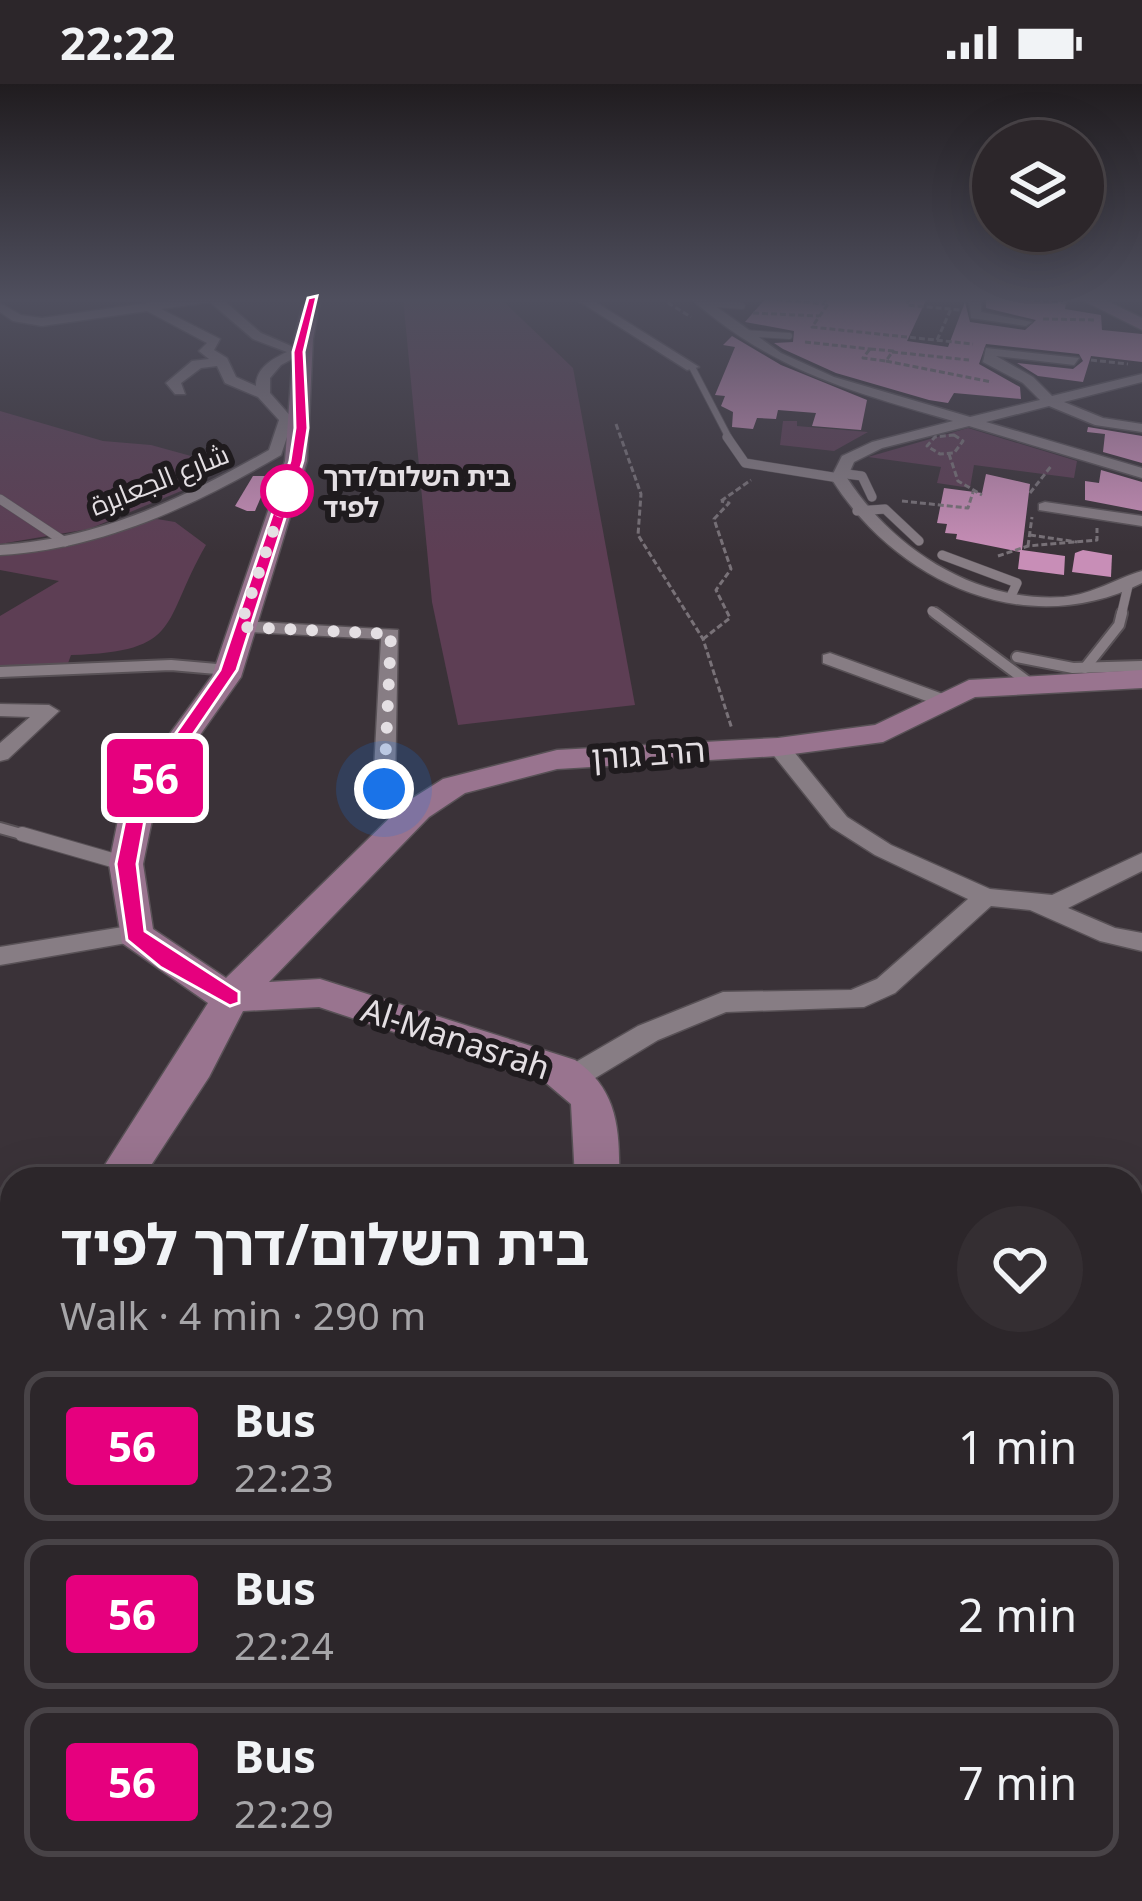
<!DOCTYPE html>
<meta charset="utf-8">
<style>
:root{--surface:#2c262a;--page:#342e32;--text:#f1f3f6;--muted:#a6a5a8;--line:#484347}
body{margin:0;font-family:"Noto Sans",Cairo,"Noto Sans Hebrew",sans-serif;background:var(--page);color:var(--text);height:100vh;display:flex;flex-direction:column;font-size:45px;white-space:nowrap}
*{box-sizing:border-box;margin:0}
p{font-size:39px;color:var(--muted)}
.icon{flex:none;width:66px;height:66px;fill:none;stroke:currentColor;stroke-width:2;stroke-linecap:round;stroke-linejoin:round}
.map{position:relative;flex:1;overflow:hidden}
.drawer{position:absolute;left:0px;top:1083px;width:1143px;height:735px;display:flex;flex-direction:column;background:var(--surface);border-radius:36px 36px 0 0;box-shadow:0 12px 48px #0002,0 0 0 3px var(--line)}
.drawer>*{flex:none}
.badge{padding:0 24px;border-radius:9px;font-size:42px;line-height:78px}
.fabs{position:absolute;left:972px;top:36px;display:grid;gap:24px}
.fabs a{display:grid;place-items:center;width:132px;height:132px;border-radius:50%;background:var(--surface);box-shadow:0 12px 48px #0002,0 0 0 3px var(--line);font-size:60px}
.you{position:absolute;width:60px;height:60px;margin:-30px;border:9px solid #fff;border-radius:50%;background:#1a73e8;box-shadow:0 0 0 18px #1a73e833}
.map>.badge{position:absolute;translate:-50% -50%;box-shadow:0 0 0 6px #fff}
.round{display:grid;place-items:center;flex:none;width:126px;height:126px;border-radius:63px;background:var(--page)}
.summary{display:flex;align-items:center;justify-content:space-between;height:204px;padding:0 60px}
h1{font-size:57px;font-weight:700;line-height:90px}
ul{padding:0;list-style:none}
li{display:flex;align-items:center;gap:36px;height:150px;margin:0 24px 18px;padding:0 36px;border:6px solid var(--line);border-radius:24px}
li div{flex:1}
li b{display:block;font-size:45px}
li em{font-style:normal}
li .badge{min-width:132px;font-weight:700;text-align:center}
.status{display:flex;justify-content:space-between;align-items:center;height:84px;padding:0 60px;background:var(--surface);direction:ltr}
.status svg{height:33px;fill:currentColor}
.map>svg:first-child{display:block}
.green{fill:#5d3e54}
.building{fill:#c88eb7}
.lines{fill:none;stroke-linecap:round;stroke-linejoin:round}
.lane-far3-casing{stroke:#585156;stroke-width:8}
.lane-far2-casing{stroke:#585156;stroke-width:10}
.lane-far1-casing{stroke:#585156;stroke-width:14}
.lane-casing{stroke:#585156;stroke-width:16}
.street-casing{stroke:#585156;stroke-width:3}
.secondary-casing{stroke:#585156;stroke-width:3}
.path{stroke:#797278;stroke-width:3;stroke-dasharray:6 3;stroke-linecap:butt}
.lane-far3{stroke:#877d84;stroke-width:6}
.lane-far2{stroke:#877d84;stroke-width:9}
.lane-far1{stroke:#877d84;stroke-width:10}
.lane{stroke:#877d84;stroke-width:14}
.street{fill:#877d84;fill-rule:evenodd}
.secondary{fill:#99748f;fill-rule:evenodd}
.line{fill:#e6007e;stroke:#fff;stroke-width:3}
.walk{stroke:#e4dfe3;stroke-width:12;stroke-dasharray:0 21.6}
.stop-dot{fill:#fff;stroke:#e6007e;stroke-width:6}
.labels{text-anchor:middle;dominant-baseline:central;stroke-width:12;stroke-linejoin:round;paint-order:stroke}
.far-stop-label{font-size:27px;font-weight:bold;fill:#e4dfe3;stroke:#1f1b1e;text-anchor:start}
.far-street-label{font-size:27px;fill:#e4dfe3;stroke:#1f1b1e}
.street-label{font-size:33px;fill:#e4dfe3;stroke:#1f1b1e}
</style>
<div class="status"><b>22:22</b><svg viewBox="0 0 49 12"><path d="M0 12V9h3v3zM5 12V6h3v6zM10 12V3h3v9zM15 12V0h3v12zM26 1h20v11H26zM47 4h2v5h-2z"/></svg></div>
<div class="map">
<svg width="1142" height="1817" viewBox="0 0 1142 1817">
<rect width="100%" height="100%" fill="#3a3238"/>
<!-- green -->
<g class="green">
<path d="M 403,214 L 500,214 L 573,284 L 635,621 L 458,641 L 432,518 Z"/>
<path d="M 0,327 L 103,357 L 151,361 L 191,372 L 203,398 L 89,445 L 0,460 Z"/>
<path d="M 783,337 L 797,337 L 797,342 L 868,348 L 834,367 L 780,361 Z"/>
<path d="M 968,344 L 1077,377 L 1074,394 L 974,381 L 970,404 L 937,399 L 941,383 L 868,373 Z"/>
<path d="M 157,435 L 175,438 L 206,461 C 161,538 184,568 71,571 L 67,582 L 0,584 L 0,532 L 59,497 L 0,486 L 0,469 L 40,467 Z"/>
</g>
<!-- building -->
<g class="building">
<path d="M 766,214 L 927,214 L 907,257 L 948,263 L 965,218 L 970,238 L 1025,246 L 1036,236 L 986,224 L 986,214 L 1067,214 L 1065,225 L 1101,231 L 1102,246 L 1142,250 L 1142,278 L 1091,272 L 1083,298 L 1038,292 L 1017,279 L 1073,285 L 1083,277 L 1079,270 L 986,260 L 979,280 L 1020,303 L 1021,315 L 954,309 L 948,319 L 929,316 L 836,289 L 783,265 L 774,259 L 793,258 L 794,247 L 745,238 Z"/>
<path d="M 732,252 L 781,281 L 867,316 L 861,346 L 812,342 L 816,329 L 778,326 L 776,335 L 757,334 L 753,345 L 732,343 L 733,328 L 721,322 L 725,312 L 715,311 L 735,263 L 723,261 Z"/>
<path d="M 1088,343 L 1142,352 L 1142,379 L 1103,368 L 1105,350 L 1087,348 Z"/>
<path d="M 1101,386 L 1142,398 L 1142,427 L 1085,416 L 1085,397 L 1099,399 Z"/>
<path d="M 986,390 L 1030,400 L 1022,466 L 1065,472 L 1064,491 L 1018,485 L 1020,468 L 956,455 L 957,450 L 945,449 L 947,440 L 937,439 L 944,404 L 982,409 Z"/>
<path d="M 253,392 L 270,392 L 255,427 L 247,427 L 235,422 Z"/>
<path d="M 1083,466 L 1112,471 L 1111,493 L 1072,488 L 1075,469 Z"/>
</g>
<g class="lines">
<!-- lane-far3 casing -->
<g class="lane-far3-casing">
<g id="lane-far3">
<path d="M 702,219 L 742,222"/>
<path d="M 743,249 L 789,252"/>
<path d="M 692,283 L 730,356"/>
</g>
</g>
<!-- lane-far2 casing -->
<g class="lane-far2-casing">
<g id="lane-far2">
<path d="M 727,353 L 745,379 L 839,394"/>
<path d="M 839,389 L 862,392 L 872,413"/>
<path d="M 0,415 L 65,458"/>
<path d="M 857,427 L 885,425 L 919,457"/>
<path d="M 942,471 L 1017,499 L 1011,512"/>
<path d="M 932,527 L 939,532"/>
<path d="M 1121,532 L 1128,502"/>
</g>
</g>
<!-- lane-far1 casing -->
<g class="lane-far1-casing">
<g id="lane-far1">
<path d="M 935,529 L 1028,598"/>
<path d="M 1017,573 L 1073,584 L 1142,582"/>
<path d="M 1085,584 L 1119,541 L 1122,529"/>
<path d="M 0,588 L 171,581 L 228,586"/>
<path d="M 0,744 L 32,753"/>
</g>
</g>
<!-- lane casing -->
<g class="lane-casing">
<path id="lane" d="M 22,750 L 126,780"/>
</g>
<!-- street casing -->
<g class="street-casing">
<g id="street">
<path d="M 183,214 L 221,214 L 261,249 L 305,268 L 281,281 L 270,294 L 270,309 L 293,335 L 281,371 C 193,422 103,465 0,471 L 0,461 C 99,455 184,414 269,366 L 279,336 L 258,313 L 225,299 L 217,282 L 201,284 L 181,299 L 185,310 L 175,310 L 166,299 L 192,277 L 209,275 L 199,267 L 207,259 L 147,227 L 42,242 L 13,237 L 0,228 L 0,219 L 21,231 L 42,234 ZM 210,218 L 253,255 L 287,268 C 272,275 256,284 256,302 L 236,293 L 227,274 L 214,266 L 220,255 L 161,225 Z"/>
<path d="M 574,214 L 589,214 L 699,283 L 687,286 Z"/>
<path d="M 690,214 L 704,214 L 781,269 L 834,293 L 970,333 L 1040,316 L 1023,299 L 983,278 L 986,264 L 1079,274 L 1074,281 L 996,272 L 1033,293 L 1052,312 L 1142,290 L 1142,298 L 1064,318 L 1103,334 L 1142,340 L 1142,348 L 1095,341 L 1049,322 L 986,338 L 1142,384 L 1142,394 L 969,342 L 882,364 L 854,378 L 847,394 C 893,465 976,519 1064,513 C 1093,510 1115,495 1142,487 L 1142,499 C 1026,558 896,498 831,394 L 842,372 L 872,358 L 953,337 C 850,307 773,287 690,214 Z"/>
<path d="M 969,214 L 981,214 L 981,228 L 1032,238 L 1026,242 L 971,234 Z"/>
<path d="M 1045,418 L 1142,432 L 1142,442 L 1039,426 L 1039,420 Z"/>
<path d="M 240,537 L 398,546 L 395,702 L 425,721 L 425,731 L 409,731 L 373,705 L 381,555 L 233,547 L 230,543 Z"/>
<path d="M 830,569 L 954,614 L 957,618 L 954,622 L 940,622 L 823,579 L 823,571 Z"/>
<path d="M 0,620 L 49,621 L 59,627 L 8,675 L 0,677 L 0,659 L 30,633 L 0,632 Z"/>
<path d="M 778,657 L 786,658 L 847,733 L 891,761 L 990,805 L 1052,811 L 1142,769 L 1142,787 L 1068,824 L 1115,844 L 1142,849 L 1142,867 L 1100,857 L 1030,826 L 991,822 L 895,909 L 864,923 L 726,928 L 658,956 L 582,1002 L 562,1002 L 558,994 L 562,986 L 638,942 L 723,908 L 851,906 L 877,895 L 968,815 L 875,771 L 831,743 L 767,663 Z"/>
<path d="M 135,841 L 144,844 L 148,850 L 144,856 L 0,881 L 0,863 Z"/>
</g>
</g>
<!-- secondary casing -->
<g class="secondary-casing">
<g id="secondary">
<path d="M 304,214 L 321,214 L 313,255 L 307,377 L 241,593 L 166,699 L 152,736 L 143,780 L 153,845 L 226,894 L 405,719 L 443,695 L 557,666 L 778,654 L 875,641 L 969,596 L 1142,586 L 1142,604 L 975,613 L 883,658 L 778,672 L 557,685 L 465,709 L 429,733 L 269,898 L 320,895 L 575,976 C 618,1005 620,1047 619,1095 L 575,1095 L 571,1020 L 545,998 L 319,923 L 243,927 L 209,993 L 142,1095 L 96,1095 L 208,919 L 122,859 L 109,780 L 118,736 L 134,699 L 212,592 L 285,377 L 294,255 Z"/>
<path d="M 1078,214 L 1101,214 L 1142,234 L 1142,246 Z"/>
<path d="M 12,1230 L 12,1288 L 0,1293 L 0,1234 Z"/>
<path d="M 1131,1719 L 1142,1724 L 1142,1791 L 1131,1786 Z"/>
</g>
</g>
<!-- path -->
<g class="path">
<path d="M 660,214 L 691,233"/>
<path d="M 759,214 L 825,220"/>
<path d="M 822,214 L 828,220 L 812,243 L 973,260"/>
<path d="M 909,214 L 907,221 L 960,226"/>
<path d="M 1007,214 L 1067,219"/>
<path d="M 753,229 L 819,232"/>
<path d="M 1043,235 L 1097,236"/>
<path d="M 937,256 L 951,225"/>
<path d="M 805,258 L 870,265"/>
<path d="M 870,265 L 893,267 L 886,277 L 863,274 Z"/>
<path d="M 892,268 L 969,276"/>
<path d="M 1091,276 L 1128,280"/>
<path d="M 886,277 L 992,298"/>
<path d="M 616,340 L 641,410 L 638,451 L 703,555 L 732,645"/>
<path d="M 954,351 L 963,357 L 954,369 L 940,370 L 927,362 L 935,353 Z"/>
<path d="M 949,370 L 958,397 L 982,411"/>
<path d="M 1030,409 L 1052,381"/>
<path d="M 721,417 L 751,396"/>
<path d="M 902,417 L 968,424 L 973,408"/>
<path d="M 1030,451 L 1077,458"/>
<path d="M 1028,462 L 1032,433"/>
<path d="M 998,472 L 1028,462 L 1097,456 L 1097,444"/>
<path d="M 703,555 L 730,534 L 716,506 L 731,485 L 714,435 L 729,419 L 721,417"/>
</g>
<!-- lane-far3 -->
<use href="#lane-far3" class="lane-far3"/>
<!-- lane-far2 -->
<use href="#lane-far2" class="lane-far2"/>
<!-- lane-far1 -->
<use href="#lane-far1" class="lane-far1"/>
<!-- lane -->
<use href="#lane" class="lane"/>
<!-- street -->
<use href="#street" class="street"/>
<!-- secondary -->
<use href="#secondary" class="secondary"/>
</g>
<!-- sky -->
<linearGradient id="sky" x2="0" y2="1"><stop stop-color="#201c1f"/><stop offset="0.46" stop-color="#4f4f5e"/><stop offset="1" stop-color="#4f4f5e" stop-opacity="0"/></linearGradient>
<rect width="1142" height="469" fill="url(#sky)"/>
<!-- line -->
<path class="line" d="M 317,212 L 304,268 L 308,344 L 303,377 L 237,586 L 160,699 L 145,736 L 137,780 L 145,847 L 239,908 L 239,919 L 230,922 L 160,883 L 127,856 L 116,780 L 125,736 L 141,699 L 220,586 L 290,377 L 295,344 L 293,268 L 308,214 Z"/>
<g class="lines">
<!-- walk -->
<path class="walk" d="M 287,407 L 240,543 L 391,550 L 384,705"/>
</g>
<!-- markers -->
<circle class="stop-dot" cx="287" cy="407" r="24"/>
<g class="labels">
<!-- far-stop labels -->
<g class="far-stop-label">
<text x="323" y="391">בית השלום/דרך<tspan x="323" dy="31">לפיד</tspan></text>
</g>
<!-- far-street labels -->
<g class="far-street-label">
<text transform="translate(159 395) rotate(-22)">شارع الجعابرة</text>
</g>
<!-- street labels -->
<g class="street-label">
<text transform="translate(648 669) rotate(-4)">הרב גורן</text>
<text transform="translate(456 954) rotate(18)">Al-Manasrah</text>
</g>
</g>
</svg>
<div class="fabs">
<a><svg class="icon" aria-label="layers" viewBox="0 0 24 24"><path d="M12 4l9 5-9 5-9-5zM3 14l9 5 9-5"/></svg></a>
</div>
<div class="you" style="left:384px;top:705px"></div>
<b class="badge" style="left:155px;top:694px;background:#e6007e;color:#fff">56</b>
<section class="drawer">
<div class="summary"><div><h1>בית השלום/דרך לפיד</h1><p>Walk · 4 min · 290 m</p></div><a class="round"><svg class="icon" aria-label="heart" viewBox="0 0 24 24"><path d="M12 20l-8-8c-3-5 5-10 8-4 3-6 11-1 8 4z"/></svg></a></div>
<ul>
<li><span class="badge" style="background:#e6007e;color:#fff">56</span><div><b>Bus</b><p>22:23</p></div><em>1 min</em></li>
<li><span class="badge" style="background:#e6007e;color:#fff">56</span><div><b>Bus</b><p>22:24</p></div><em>2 min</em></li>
<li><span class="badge" style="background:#e6007e;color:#fff">56</span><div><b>Bus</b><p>22:29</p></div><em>7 min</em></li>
</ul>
</section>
</div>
